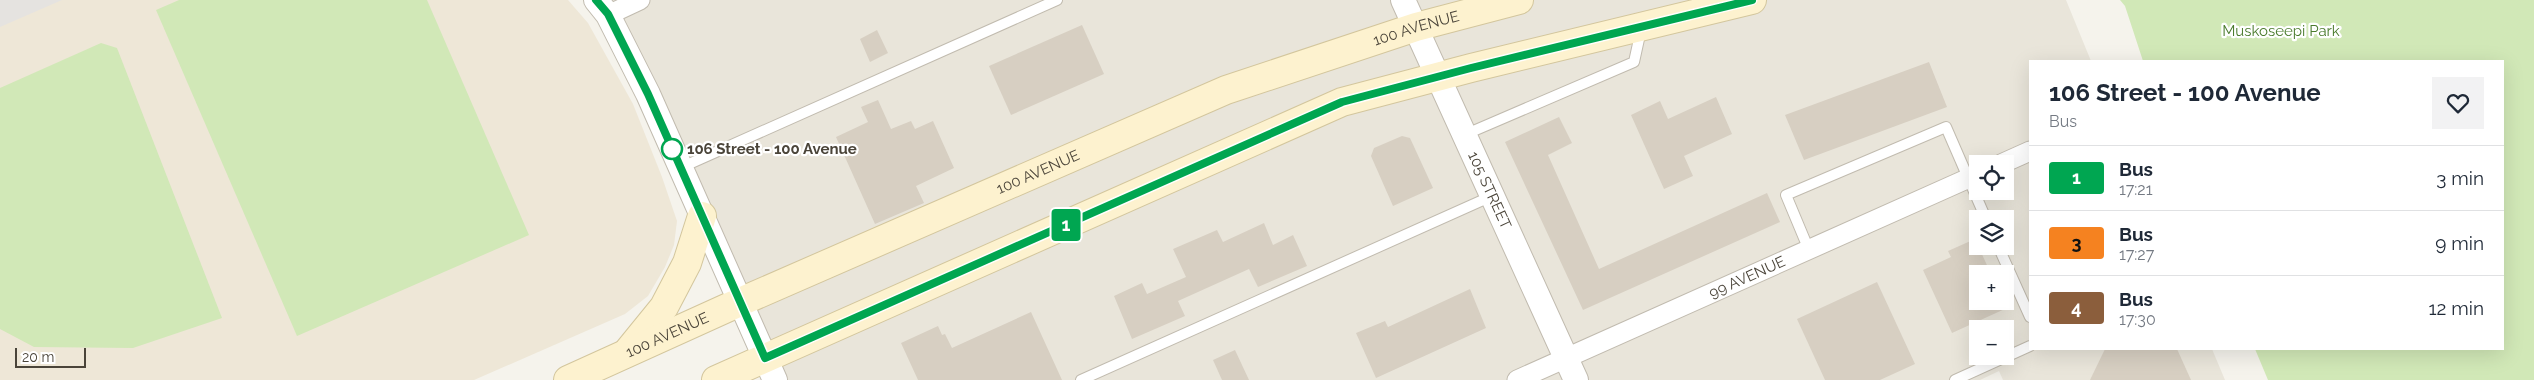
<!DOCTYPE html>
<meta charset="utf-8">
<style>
:root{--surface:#fff;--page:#f2f2f3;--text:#1f2937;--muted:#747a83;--line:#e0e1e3}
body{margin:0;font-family:Raleway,sans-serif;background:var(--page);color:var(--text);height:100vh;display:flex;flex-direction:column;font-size:19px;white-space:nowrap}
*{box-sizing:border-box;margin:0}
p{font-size:16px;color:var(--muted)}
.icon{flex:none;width:28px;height:28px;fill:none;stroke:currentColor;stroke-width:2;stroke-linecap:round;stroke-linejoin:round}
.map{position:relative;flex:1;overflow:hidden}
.panel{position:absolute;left:2029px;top:60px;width:475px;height:290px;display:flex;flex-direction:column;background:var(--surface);border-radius:0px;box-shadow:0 5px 20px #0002}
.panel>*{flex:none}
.badge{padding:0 10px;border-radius:4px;font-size:18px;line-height:32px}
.fabs{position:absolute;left:1969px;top:155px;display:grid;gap:10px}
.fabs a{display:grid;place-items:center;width:45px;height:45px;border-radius:0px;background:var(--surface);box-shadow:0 5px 20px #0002;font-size:25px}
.scale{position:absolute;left:15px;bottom:12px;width:71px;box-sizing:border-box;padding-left:5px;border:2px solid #4a4439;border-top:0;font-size:14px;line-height:18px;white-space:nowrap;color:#4a4439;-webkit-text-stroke:4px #fff;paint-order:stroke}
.map>.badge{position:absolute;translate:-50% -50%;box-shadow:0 0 0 2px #fff}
.round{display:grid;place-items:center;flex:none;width:52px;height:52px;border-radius:0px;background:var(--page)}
.overview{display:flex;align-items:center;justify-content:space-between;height:85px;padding:0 20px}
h1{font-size:24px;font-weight:700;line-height:38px}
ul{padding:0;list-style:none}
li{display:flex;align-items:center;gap:15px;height:65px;padding:0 20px;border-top:1px solid var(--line)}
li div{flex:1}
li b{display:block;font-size:19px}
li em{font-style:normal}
li .badge{min-width:55px;font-weight:700;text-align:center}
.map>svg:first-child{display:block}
.residential{fill:#e9e5da;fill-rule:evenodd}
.education{fill:#eee7d7}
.green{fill:#d1e8b7}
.parking{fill:#e5e3e0}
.building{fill:#d7cfc2}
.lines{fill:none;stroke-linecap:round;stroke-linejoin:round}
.service-casing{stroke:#c1bbaf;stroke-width:12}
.minor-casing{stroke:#c1bbaf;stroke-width:21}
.tertiary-casing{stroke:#c1bbaf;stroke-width:26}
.secondary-casing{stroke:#d3c69d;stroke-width:30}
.service{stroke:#fff;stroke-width:10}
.minor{stroke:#fff;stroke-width:19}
.tertiary{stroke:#fff;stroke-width:24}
.secondary{stroke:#fdf2cf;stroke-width:28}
.line-casing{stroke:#fff;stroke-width:11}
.line{stroke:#00a651;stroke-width:8}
.stop-dot{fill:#fff;stroke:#00a651;stroke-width:2.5}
.labels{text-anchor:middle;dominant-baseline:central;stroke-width:4.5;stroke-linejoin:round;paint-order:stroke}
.street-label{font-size:15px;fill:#4a4439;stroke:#fff}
.park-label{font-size:15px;fill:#4a7b2d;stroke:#fff}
.stop-label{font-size:15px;font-weight:bold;fill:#4a4439;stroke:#fff;text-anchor:start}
</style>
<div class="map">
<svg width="2534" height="380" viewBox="0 0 2534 380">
<rect width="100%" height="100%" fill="#f5f3ec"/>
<!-- residential -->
<path class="residential" d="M 596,0 L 2066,0 L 2091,61 L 2030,61 L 2030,349 L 2212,349 L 2225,380 L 2003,380 L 1999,371 L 1980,380 L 781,380 ZM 1978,164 L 2005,164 L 2005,191 L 1978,191 ZM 1978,219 L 2005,219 L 2005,246 L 1978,246 ZM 1978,274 L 2005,274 L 2005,301 L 1978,301 ZM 1978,329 L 2005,329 L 2005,356 L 1978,356 Z"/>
<!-- education -->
<path class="education" d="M 0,0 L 568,0 L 588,23 L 633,104 L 662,177 L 677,221 L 674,245 L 665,267 L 648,296 L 625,314 L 474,380 L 0,380 Z"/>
<!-- green -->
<g class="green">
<path d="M 179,0 L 427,0 L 529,235 L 297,336 L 156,10 Z"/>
<path d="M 2120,0 L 2534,0 L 2534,380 L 2268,380 L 2255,349 L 2502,349 L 2502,61 L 2143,61 L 2125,6 Z"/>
<path d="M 101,43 L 117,48 L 222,318 L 133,348 L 34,347 L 0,329 L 0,88 Z"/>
</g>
<!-- parking -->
<path class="parking" d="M 0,0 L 62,0 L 0,27 Z"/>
<!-- building -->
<g class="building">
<path d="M 1082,25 L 1104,74 L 1011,115 L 989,66 Z"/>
<path d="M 877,30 L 888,53 L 870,62 L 860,39 Z"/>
<path d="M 1929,62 L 1947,107 L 1804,160 L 1785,115 Z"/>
<path d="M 1716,97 L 1732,134 L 1684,156 L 1693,176 L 1664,189 L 1631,115 L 1660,101 L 1668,119 Z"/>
<path d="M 878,100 L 891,129 L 911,121 L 915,129 L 933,121 L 954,168 L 916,186 L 924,203 L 875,224 L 836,137 L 868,122 L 861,107 Z"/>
<path d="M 1559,117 L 1572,143 L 1548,155 L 1599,269 L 1767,193 L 1780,222 L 1583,310 L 1505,142 Z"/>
<path d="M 1402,136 L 1410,138 L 1433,188 L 1393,206 L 1371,156 L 1374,148 Z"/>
<path d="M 1264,223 L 1273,245 L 1293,235 L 1307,266 L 1258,287 L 1249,269 L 1178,301 L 1185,316 L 1132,339 L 1114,296 L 1142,283 L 1147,294 L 1186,277 L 1173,249 L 1217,230 L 1223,242 Z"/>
<path d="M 1975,239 L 1991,274 L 1978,274 L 1978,301 L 2004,301 L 2007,308 L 1952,333 L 1923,270 L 1951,257 L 1948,251 Z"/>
<path d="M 1877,282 L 1915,364 L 1880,380 L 1825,380 L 1797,319 Z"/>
<path d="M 1470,289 L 1486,328 L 1376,378 L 1356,333 L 1385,321 L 1388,327 Z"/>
<path d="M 1031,312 L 1062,380 L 918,380 L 901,343 L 938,326 L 942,335 L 945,334 L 952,348 Z"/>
<path d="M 2105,349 L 2177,349 L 2191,380 L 2090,380 Z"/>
<path d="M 1235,350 L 1249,380 L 1222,380 L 1213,360 Z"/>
</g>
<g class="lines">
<!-- service casing -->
<g class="service-casing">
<g id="service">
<path d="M 1464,135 L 1634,62 L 1641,30"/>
<path d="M 680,168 L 1057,0"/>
<path d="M 1998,246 L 2030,317"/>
<path d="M 1809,250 L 1786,195 L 1946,127 L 1986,219"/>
<path d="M 1081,380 L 1492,196"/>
<path d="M 1955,380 L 2030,346"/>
</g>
</g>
<!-- minor casing -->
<g class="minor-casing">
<g id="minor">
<path d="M 608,15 L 640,0"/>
<path d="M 2001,164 L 2030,151"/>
<path id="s1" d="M 1517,380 L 1978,174"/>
</g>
</g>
<!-- tertiary casing -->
<g class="tertiary-casing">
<g id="tertiary">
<path d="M 596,0 L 608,15 L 648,94 L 775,380"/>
<path id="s2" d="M 1403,0 L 1576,380"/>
</g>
</g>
<!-- secondary casing -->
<g class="secondary-casing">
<g id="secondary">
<path d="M 629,350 L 664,307 L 687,263 L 702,216"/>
<path id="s3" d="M 568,380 L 740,302 L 1226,90 L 1416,27 L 1519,0"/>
<path d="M 716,380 L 1342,102 L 1471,68 L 1752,0"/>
</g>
</g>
<!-- service -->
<use href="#service" class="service"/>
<!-- minor -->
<use href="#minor" class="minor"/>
<!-- tertiary -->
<use href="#tertiary" class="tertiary"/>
<!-- secondary -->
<use href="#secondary" class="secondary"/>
</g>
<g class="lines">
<!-- line casing -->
<g class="line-casing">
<path id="line" d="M 596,0 L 608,14 L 648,94 L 765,358 L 1342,102 L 1471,68 L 1752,0"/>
</g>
<!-- line -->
<use href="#line" class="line"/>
</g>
<!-- markers -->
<circle class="stop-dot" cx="672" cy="149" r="10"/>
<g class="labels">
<!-- street labels -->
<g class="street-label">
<text stroke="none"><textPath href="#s3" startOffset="919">100 AVENUE</textPath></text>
<text stroke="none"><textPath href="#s3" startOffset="514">100 AVENUE</textPath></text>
<text stroke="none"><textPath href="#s2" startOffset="209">105 STREET</textPath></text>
<text stroke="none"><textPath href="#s1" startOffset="252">99 AVENUE</textPath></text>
<text stroke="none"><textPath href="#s3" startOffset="109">100 AVENUE</textPath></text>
</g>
<!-- park labels -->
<g class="park-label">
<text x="2281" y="31">Muskoseepi Park</text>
</g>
<!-- stop labels -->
<g class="stop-label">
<text x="687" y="149">106 Street - 100 Avenue</text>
</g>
</g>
</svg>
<div class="fabs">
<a><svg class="icon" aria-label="locate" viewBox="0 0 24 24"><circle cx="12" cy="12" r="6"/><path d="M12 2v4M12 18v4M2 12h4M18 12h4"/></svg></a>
<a><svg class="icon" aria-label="layers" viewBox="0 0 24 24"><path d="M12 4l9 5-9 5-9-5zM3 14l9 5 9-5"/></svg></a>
<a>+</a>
<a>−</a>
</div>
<div class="scale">20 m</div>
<b class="badge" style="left:1066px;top:225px;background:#00a651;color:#fff">1</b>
<section class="panel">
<div class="overview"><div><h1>106 Street - 100 Avenue</h1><p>Bus</p></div><a class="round"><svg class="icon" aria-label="heart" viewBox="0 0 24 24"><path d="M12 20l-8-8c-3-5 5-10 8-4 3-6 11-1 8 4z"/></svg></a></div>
<ul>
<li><span class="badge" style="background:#00a651;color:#fff">1</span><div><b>Bus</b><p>17:21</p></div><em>3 min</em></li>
<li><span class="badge" style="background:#f58220;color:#111">3</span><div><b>Bus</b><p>17:27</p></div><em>9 min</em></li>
<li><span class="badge" style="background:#8b5e3c;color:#fff">4</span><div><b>Bus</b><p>17:30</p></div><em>12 min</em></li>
</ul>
</section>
</div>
